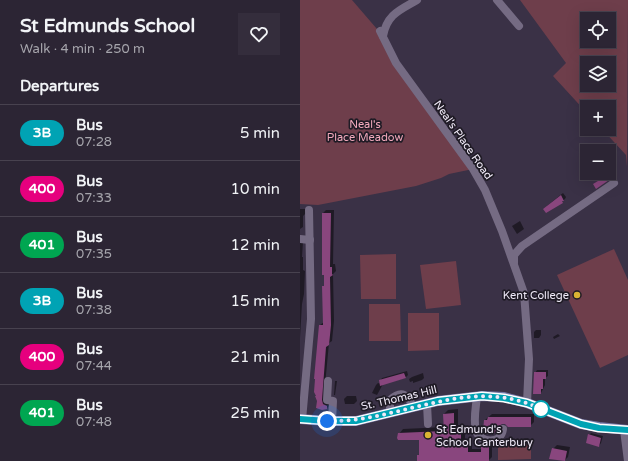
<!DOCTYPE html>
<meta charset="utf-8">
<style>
:root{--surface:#2c2534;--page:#342d3c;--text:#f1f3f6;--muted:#a6a5ac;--line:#48424f}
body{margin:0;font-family:"Varela Round",sans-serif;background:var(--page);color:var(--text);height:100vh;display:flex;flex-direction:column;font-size:15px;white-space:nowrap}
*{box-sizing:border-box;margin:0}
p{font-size:13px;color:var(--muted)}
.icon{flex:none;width:22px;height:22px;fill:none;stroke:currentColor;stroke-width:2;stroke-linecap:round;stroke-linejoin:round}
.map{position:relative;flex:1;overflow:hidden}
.side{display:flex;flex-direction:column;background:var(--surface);width:300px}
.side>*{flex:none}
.badge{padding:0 8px;border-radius:13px;font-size:14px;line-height:26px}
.buttons{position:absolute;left:280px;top:12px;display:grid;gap:8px}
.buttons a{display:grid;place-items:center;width:36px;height:36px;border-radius:0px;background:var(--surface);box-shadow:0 4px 16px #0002,0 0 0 1px var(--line);font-size:20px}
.you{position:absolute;width:20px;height:20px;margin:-10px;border:3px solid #fff;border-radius:50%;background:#1a73e8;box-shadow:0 0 0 6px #1a73e833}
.map>.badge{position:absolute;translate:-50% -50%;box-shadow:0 0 0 2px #fff}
h2{padding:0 20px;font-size:15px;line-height:36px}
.round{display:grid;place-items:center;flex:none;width:42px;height:42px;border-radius:0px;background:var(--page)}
.overview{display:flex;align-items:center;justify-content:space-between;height:68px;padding:0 20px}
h1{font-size:19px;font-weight:800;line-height:30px}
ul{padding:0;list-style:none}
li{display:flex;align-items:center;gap:12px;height:56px;padding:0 20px;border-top:1px solid var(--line)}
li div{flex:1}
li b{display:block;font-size:15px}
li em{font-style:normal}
li .badge{min-width:44px;font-weight:700;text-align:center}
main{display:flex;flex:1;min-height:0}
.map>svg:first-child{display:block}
.green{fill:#6e3e4b;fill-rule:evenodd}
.shadow{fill:#0007}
.building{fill:#89467e}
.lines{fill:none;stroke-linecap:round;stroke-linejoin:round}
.minor{stroke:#756b83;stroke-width:8}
.major{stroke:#7478a6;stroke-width:10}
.line-casing{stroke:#fff;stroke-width:9}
.line{stroke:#00a3b4;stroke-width:6}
.walk{stroke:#f0eaf8;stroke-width:4;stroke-dasharray:0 7.2}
.poi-dot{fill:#dab333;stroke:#1f1b25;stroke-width:1.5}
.stop-dot{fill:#fff;stroke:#00a3b4;stroke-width:2}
.labels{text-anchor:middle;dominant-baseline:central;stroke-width:3.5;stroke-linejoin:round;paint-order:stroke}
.park-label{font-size:11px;fill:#f2a9bc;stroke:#1f1b25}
.street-label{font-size:11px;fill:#f0eaf8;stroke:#1f1b25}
.poi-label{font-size:11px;fill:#f0eaf8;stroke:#1f1b25;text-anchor:end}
</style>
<main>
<section class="side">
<div class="overview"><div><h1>St Edmunds School</h1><p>Walk · 4 min · 250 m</p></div><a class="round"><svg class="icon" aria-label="heart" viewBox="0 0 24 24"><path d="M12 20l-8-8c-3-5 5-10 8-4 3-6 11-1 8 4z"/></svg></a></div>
<h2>Departures</h2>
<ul>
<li><span class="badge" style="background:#00a3b4;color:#fff">3B</span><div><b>Bus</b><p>07:28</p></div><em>5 min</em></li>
<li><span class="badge" style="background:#e6007e;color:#fff">400</span><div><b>Bus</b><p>07:33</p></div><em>10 min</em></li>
<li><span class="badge" style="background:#00a651;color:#fff">401</span><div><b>Bus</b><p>07:35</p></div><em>12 min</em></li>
<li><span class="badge" style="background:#00a3b4;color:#fff">3B</span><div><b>Bus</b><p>07:38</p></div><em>15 min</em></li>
<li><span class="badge" style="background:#e6007e;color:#fff">400</span><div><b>Bus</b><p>07:44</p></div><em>21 min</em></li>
<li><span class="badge" style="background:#00a651;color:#fff">401</span><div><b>Bus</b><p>07:48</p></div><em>25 min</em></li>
</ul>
</section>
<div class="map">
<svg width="328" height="461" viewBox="0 0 328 461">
<rect width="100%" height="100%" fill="#3a3146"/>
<!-- green -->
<g class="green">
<path d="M 0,0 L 52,0 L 83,36 L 88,49 L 173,169 L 149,174 L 141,178 L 116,186 L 18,205 L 0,204 Z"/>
<path d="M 220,0 L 328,0 L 327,167 L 326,155 L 302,129 L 309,129 L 309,107 L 287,107 L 287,113 L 253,76 L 266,63 ZM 287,19 L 309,19 L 309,41 L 287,41 ZM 287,63 L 309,63 L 309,85 L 287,85 Z"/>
<path d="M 314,249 L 328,280 L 328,355 L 300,368 L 257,275 Z"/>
<path d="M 96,254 L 96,299 L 61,299 L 60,255 Z"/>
<path d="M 156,261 L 161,305 L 126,309 L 120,265 Z"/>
<path d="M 69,304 L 100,304 L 101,341 L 69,341 Z"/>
<path d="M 108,313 L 139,313 L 139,350 L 108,351 Z"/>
<path d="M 231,444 L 231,459 L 198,460 L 198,445 Z"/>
</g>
<!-- shadow -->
<g class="shadow">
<path d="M 309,174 L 310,177 L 308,179 L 294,184 Z"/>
<path d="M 263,193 L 266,197 L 265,199 L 246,212 L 247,206 Z"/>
<path d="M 0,209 L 6,209 L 6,213 L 3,216 L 3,227 L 0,229 Z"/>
<path d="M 26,210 L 34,210 L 33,264 L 35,264 L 36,271 L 33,274 L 34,321 L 32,341 L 29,343 L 24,396 L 30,405 L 27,408 L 18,407 L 17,395 L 20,325 L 24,322 L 25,285 L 23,213 Z"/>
<path d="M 220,221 L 224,229 L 217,234 L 212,226 Z"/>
<path d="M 0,242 L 3,242 L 2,257 L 3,257 L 3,270 L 5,271 L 4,294 L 2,304 L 0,338 Z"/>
<path d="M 236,330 L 241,330 L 241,335 L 239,338 L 234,338 L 234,332 Z"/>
<path d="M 258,334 L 260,336 L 254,339 L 253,337 Z"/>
<path d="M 237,370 L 248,370 L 248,376 L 245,378 L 245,385 L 241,393 L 235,373 Z"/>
<path d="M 107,371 L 108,375 L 105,378 L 83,384 L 77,395 L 72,393 L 76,385 L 78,383 L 81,384 L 80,381 L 82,378 Z"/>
<path d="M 123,373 L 124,378 L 122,380 L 113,383 L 113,381 L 110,382 L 109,379 L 112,377 Z"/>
<path d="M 35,381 L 37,381 L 35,395 L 34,395 Z"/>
<path d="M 47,396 L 56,396 L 57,401 L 54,404 L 45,404 L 44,399 Z"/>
<path d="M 158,409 L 158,425 L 165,425 L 165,440 L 171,439 L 172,449 L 182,449 L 186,444 L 192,444 L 192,457 L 188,461 L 118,461 L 118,456 L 120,453 L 120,439 L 99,434 L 103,429 L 145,427 L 144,414 L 148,410 Z"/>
<path d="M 192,414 L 234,414 L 234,422 L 230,426 L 205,423 L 200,424 L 200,427 L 193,433 L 185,420 Z"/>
<path d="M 291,433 L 303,436 L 301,443 L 299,446 L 289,435 Z"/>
<path d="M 257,445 L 270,447 L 268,457 L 264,461 L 253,449 Z"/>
</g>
<!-- building -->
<g class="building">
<path d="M 306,176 L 309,180 L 296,189 L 293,184 Z"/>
<path d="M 261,195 L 264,201 L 262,201 L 263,203 L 246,213 L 243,209 Z"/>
<path d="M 22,213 L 31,213 L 30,267 L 32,267 L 32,274 L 33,275 L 30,277 L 31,325 L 29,345 L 26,347 L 22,400 L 23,404 L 27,406 L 27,409 L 22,410 L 16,408 L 17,401 L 15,396 L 16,396 L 14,392 L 15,379 L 14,379 L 19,325 L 23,325 L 22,286 L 24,286 L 24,275 L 22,275 Z"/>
<path d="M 234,372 L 246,372 L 246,379 L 243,379 L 243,389 L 241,389 L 241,394 L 233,394 Z"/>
<path d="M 104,373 L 106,378 L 80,386 L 79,380 Z"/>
<path d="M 154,413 L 154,429 L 161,429 L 161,443 L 168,443 L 168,452 L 181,452 L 181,447 L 189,447 L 189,461 L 117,461 L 117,455 L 119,455 L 119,440 L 98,440 L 97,438 L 98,433 L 144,431 L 143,414 Z"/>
<path d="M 188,417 L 231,417 L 231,427 L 208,427 L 205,424 L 202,424 L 197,427 L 197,431 L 195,433 L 187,434 L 187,432 L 183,432 L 184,420 L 187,420 Z"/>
<path d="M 288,434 L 301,438 L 299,447 L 286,443 Z"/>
<path d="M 252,448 L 267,451 L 265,461 L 249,459 Z"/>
</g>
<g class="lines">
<!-- minor -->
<g class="minor">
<path d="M 197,0 L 219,26"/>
<path d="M 80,31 L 96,63 L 173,169 L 185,190 L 202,231 L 224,293 L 229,359 L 227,403"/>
<path d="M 83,36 C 87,14 100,10 117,0"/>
<path d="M 0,239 L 10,240"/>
<path d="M 214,263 L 214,255 L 222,246 L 314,183"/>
<path d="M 28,381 L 27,400 L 33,401 L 32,421"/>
<path d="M 177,396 C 176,407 173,420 176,431 C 180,443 201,445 203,429"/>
<path d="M 127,404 L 128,424"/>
<path d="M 90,413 L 90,400 C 102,389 108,395 113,407"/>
<path d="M 2,420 L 11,319 L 9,210"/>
<path d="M 324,430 L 328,461"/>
</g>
<!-- major -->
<path class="major" d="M 0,419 L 27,421 L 56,421 L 138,401 L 182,396 L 204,397 L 227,403 L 281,424 L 299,427 L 328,430"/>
</g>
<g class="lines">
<!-- line casing -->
<g class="line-casing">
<path id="line" d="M 0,419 L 27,421 L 56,421 L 138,401 L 182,396 L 204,398 L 227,403 L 281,424 L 299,428 L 328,430"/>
</g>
<!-- line -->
<use href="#line" class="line"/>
<!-- walk -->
<path class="walk" d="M 27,421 C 100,423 169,374 241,409"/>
</g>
<!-- markers -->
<g class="poi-dot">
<circle cx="277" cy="295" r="4"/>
<circle cx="128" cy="435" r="4"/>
</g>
<circle class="stop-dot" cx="241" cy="409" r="8"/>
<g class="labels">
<!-- park labels -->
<g class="park-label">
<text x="65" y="124">Neal's<tspan x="65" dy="13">Place Meadow</tspan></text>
</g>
<!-- street labels -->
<g class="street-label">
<text transform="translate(163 140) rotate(55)">Neal's Place Road</text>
<text transform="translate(99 398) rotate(-13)">St. Thomas Hill</text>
</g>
<!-- poi labels -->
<g class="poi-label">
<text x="269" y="295">Kent College</text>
<text x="136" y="429" text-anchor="start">St Edmund's<tspan x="136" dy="13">School Canterbury</tspan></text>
</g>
</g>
</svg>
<div class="buttons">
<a><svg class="icon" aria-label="locate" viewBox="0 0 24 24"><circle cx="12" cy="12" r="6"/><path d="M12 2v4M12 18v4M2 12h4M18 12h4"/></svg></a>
<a><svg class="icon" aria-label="layers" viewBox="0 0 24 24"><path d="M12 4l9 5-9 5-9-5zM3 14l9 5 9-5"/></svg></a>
<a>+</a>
<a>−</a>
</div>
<div class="you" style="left:27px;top:421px"></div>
</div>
</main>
